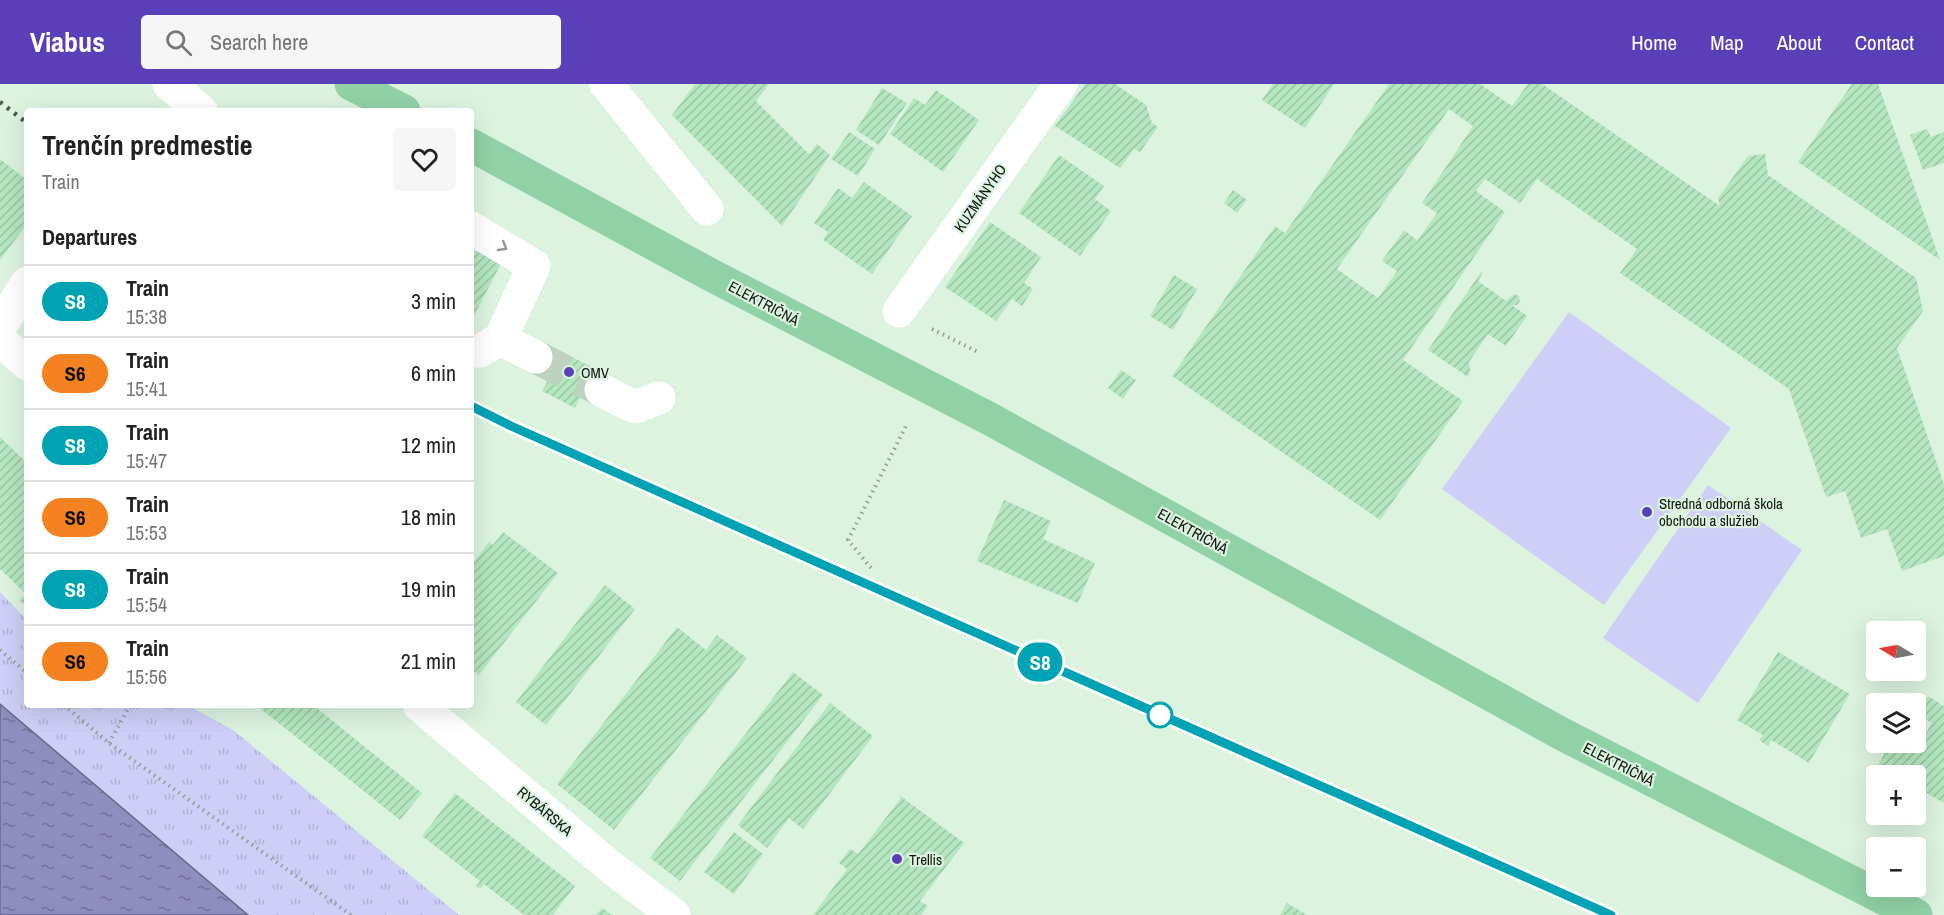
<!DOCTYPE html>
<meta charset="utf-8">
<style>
:root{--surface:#fff;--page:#f6f6f6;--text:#222;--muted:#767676;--line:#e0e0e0;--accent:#5940b8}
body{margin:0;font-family:"Archivo Narrow",sans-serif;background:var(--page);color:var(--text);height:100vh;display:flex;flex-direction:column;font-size:22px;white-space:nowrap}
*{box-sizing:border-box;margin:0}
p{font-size:20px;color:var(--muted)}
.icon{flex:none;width:33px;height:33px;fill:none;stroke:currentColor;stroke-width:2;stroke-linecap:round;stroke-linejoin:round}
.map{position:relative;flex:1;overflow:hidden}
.drawer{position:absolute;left:24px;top:24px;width:450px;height:600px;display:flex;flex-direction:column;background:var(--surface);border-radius:6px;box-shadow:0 6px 24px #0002}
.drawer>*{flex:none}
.badge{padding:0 12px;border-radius:20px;font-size:21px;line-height:39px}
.needle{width:39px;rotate:280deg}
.controls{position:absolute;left:1866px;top:537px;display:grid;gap:12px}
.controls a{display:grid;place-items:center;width:60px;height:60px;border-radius:6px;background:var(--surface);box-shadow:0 6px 24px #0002;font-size:30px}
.map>.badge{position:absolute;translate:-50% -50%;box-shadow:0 0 0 3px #fff}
h2{padding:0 18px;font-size:22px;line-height:54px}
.round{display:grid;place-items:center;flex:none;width:63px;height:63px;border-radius:6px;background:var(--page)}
.overview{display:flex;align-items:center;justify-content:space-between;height:102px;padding:0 18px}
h1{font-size:28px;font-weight:700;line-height:45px}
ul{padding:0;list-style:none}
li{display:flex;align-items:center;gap:18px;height:72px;padding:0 18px;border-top:2px solid var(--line)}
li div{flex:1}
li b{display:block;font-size:22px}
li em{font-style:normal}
li .badge{min-width:66px;font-weight:700;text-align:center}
header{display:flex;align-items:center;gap:36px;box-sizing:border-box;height:84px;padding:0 30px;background:var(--accent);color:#fff}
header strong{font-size:28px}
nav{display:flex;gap:33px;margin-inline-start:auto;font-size:21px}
.search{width:420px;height:54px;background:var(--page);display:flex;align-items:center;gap:15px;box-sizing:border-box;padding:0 21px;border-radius:6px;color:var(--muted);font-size:22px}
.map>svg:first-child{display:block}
.grass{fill:url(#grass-tufts)}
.pitch{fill:#cfcef7}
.water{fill:url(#water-ripples);stroke:#69698b;stroke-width:1.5}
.building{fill:url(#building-hatch);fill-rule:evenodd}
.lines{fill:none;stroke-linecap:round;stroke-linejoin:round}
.minor-tunnel{stroke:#bdd2c1;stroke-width:33;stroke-dasharray:33 16;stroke-linecap:butt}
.path{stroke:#8fa193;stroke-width:4;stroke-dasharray:1.5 4.5;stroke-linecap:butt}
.minor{stroke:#fff;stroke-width:33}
.major{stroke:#91d1a6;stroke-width:33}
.rail{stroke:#4b574e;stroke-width:4.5;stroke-dasharray:3 6;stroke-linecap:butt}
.oneway{stroke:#939794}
.line-casing{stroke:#fff;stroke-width:14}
.line{stroke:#00a3b4;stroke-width:9}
.poi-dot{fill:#5940b8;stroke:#dcf3e0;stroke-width:2}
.stop-dot{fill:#fff;stroke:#00a3b4;stroke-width:3}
.labels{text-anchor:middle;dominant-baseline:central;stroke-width:4.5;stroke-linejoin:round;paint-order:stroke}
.street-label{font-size:15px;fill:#0f1711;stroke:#dcf3e0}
.poi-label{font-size:15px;fill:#0f1711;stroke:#dcf3e0;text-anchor:start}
</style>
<header>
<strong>Viabus</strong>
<div class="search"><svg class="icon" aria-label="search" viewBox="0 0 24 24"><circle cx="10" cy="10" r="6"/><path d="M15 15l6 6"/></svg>Search here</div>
<nav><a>Home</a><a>Map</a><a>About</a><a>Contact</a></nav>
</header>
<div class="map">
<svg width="1944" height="831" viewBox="0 0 1944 831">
<defs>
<pattern id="grass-tufts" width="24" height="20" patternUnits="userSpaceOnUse" patternTransform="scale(1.5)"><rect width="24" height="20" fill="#cfcef7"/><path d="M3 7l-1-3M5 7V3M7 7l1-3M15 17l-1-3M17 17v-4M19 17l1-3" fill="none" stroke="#b1b0d3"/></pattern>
<pattern id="water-ripples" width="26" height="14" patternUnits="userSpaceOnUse" patternTransform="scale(1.5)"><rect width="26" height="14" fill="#8f8cbf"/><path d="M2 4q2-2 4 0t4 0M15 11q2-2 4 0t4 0" fill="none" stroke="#73719a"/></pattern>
<pattern id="building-hatch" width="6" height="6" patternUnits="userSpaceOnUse" patternTransform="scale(1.5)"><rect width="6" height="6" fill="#b4e7bf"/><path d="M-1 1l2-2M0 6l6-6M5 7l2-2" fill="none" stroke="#9ac5a3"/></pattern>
</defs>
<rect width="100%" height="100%" fill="#dcf3e0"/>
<!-- grass -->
<path class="grass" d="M 0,508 L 27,536 L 27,621 L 187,621 L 233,646 L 459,831 L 248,831 L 0,620 Z"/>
<!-- pitch -->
<g class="pitch">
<path d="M 1569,228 L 1731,344 L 1604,521 L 1442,405 Z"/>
<path d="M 1708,401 L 1802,466 L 1698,619 L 1603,554 Z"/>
</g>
<!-- water -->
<path class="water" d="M 0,620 L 248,831 L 0,831 Z"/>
<!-- building -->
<g class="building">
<path d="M 695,0 L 769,0 L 756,17 L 809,70 L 817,60 L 830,71 L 782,142 L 672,31 Z"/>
<path d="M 1085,0 L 1115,0 L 1146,21 L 1152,39 L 1158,43 L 1140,68 L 1134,65 L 1120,84 L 1055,42 Z"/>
<path d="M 1273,0 L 1334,0 L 1305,44 L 1262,16 Z"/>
<path d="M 1389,0 L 1480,0 L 1512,22 L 1528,0 L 1542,0 L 1720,122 L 1718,114 L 1748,72 L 1765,70 L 1768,91 L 1916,194 L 1923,227 L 1897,264 L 1944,400 L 1944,472 L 1902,487 L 1887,445 L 1861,454 L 1845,407 L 1826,413 L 1789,305 L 1620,189 L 1637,165 L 1537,95 L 1520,119 L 1485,95 L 1476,107 L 1505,128 L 1403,276 L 1463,317 L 1380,436 L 1172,292 L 1275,142 L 1285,149 ZM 1449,25 L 1473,42 L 1422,119 L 1437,129 L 1409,168 L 1417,156 L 1404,146 L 1382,177 L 1397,187 L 1378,214 L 1337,185 Z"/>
<path d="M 1852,0 L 1878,0 L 1940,176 L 1798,78 Z"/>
<path d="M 882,4 L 907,19 L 879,61 L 856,46 Z"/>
<path d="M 936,6 L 979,36 L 943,88 L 890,50 L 914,14 L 925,21 Z"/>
<path d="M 1927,45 L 1931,53 L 1944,48 L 1944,79 L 1923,86 L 1910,51 Z"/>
<path d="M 849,48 L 875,65 L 858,92 L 831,75 Z"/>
<path d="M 1059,71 L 1104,102 L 1095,115 L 1111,127 L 1080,172 L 1019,129 Z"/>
<path d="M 0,75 L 27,96 L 27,140 L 0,176 Z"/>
<path d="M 864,98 L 912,132 L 872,190 L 823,156 L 828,148 L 814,139 L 838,104 L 852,114 Z"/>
<path d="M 1233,106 L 1247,116 L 1237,129 L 1224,119 Z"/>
<path d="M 990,138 L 1041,173 L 1024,199 L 1033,205 L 1022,222 L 1012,215 L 996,237 L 945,203 Z"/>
<path d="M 471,164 L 501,180 L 471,237 Z"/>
<path d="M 1481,188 L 1483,189 L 1478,197 L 1506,217 L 1514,210 L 1519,212 L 1520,217 L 1517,221 L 1512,221 L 1527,232 L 1506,262 L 1488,250 L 1469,278 L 1470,285 L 1468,293 L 1428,266 Z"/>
<path d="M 1174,191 L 1197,205 L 1173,246 L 1150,232 Z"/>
<path d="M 544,258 L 608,292 L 594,319 L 581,312 L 575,324 L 542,307 L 549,295 L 530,285 Z"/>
<path d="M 1121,286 L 1136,296 L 1123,315 L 1108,304 Z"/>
<path d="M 0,353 L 27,379 L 27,523 L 19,516 L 26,510 L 0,485 Z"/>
<path d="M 1004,416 L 1051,437 L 1043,455 L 1095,479 L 1078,519 L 977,477 Z"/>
<path d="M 503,448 L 558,489 L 479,591 L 471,585 L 471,482 L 489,458 L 493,461 Z"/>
<path d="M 605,501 L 635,525 L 546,641 L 516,618 Z"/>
<path d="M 677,543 L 706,566 L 717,551 L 747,574 L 614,746 L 557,700 Z"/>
<path d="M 1778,568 L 1850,610 L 1809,679 L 1771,656 L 1768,662 L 1759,656 L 1763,651 L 1737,636 Z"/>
<path d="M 793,588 L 823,611 L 680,797 L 650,774 Z"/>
<path d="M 1928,612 L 1944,622 L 1944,719 L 1916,703 L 1916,692 L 1893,692 L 1877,683 L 1891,658 L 1916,658 L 1916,643 L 1926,649 L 1932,639 L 1918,631 Z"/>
<path d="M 830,619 L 873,652 L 803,745 L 789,734 L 767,764 L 738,741 Z"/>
<path d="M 256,621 L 313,621 L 422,709 L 400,736 Z"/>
<path d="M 455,709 L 575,802 L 553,831 L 524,831 L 484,800 L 480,805 L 476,802 L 480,797 L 422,752 Z"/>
<path d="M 899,711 L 964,759 L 920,817 L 928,822 L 921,831 L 813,831 L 847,785 L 839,779 L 850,765 L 858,770 L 901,714 Z"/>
<path d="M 734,748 L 763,770 L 734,810 L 704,788 Z"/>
<path d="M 1287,819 L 1307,831 L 1280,831 Z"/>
<path d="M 602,824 L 612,831 L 596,831 Z"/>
</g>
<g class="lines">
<!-- minor-tunnel -->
<path class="minor-tunnel" d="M 536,273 L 601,306"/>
<!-- path -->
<g class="path">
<path d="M 932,245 L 980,269"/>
<path d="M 871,484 L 848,456 L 906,342"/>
<path d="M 0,566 L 27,589"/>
<path d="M 64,621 L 109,659 L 351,831"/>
<path d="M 109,659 L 130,621"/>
</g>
<!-- minor -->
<g class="minor">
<path d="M 169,0 L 201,27"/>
<path d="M 606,0 L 707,125"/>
<path d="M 471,144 L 534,182 L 500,255 L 480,267 L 471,267"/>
<path d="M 899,227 L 1061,0"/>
<path d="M 0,243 L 27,199"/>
<path d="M 500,255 L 536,273"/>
<path d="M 0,256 L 27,280"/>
<path d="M 601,306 L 635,323 L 659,314"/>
<path d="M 419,621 L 612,784 L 674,831"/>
</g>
<!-- major -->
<g class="major">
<path d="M 351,0 L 404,27"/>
<path d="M 471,61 L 711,191 L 992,336 L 1562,650 L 1916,831"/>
</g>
<!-- rail -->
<g class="rail">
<path d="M 0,18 L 27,39"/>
<path d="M 471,322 L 511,342 L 1611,831"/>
</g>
</g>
<!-- one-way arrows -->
<defs><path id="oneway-chevron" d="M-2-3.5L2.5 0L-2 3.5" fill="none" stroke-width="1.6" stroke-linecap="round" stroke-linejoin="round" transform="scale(1.5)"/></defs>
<use class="oneway" href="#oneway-chevron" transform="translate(503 163) rotate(31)"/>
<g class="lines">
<!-- line casing -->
<g class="line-casing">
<path id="line" d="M 471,322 L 511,342 L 1611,831"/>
</g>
<!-- line -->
<use href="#line" class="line"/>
</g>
<!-- markers -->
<g class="poi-dot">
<circle cx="569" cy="288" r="6"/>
<circle cx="1647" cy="428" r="6"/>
<circle cx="897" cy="775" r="6"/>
</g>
<circle class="stop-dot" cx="1160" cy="631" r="12"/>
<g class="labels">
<!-- street labels -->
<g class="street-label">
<text transform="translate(980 114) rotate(-55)">KUZMÁNYHO</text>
<text transform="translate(764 219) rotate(28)">ELEKTRIČNÁ</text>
<text transform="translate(1193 447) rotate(29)">ELEKTRIČNÁ</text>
<text transform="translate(1619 680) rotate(27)">ELEKTRIČNÁ</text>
<text transform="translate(545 727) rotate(40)">RYBÁRSKA</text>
</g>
<!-- poi labels -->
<g class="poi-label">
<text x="581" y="288">OMV</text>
<text x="1659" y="419">Stredná odborná škola<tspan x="1659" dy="17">obchodu a služieb</tspan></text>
<text x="909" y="775">Trellis</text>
</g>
</g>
</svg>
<div class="controls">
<a><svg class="needle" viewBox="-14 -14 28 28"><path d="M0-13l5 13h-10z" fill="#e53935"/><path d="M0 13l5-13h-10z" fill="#767676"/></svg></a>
<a><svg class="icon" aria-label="layers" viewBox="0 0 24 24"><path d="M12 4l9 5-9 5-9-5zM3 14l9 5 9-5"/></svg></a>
<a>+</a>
<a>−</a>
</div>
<b class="badge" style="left:1040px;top:578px;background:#00a3b4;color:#fff">S8</b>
<section class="drawer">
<div class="overview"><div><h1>Trenčín predmestie</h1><p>Train</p></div><a class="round"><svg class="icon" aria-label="heart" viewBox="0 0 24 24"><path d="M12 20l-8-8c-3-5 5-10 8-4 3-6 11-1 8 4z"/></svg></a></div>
<h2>Departures</h2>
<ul>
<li><span class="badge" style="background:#00a3b4;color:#fff">S8</span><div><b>Train</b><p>15:38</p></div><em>3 min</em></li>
<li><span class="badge" style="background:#f58220;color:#111">S6</span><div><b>Train</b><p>15:41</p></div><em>6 min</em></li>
<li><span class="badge" style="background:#00a3b4;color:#fff">S8</span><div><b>Train</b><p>15:47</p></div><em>12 min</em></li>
<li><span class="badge" style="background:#f58220;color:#111">S6</span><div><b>Train</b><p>15:53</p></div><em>18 min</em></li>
<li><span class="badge" style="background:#00a3b4;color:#fff">S8</span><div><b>Train</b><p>15:54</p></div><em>19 min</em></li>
<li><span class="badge" style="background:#f58220;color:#111">S6</span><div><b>Train</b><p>15:56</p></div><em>21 min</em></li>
</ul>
</section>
</div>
